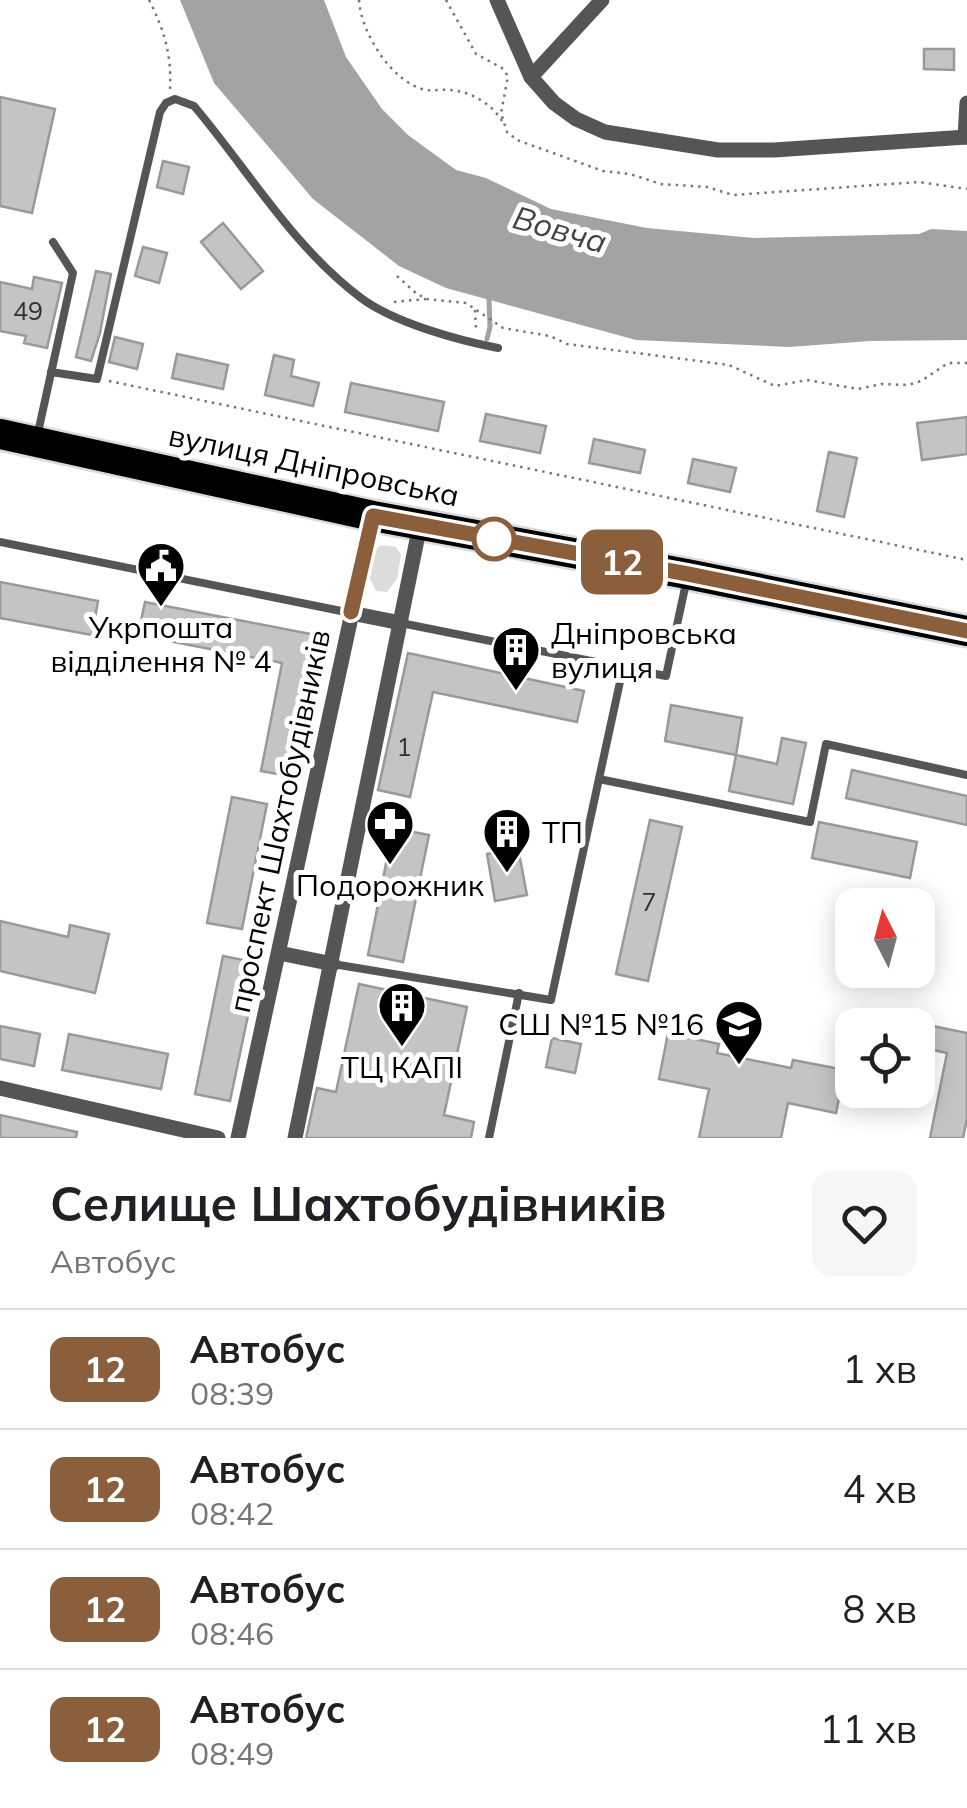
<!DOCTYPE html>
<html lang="uk">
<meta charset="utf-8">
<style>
:root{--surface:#fff;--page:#f6f6f6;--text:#202124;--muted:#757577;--line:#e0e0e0}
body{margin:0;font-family:Mulish,sans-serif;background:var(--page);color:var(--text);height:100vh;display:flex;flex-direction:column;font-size:38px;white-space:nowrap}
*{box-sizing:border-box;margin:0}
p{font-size:32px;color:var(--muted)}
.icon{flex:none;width:55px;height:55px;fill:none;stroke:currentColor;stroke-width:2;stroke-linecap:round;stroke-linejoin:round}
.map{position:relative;height:1138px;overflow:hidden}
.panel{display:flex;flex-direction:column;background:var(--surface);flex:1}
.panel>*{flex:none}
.badge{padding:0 20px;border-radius:15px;font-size:35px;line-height:65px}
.needle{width:65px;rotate:354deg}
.buttons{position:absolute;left:835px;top:888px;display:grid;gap:20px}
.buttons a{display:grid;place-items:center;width:100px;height:100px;border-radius:20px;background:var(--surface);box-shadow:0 5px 25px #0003;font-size:50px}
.map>.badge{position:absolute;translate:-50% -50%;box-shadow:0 0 0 5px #fff}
.round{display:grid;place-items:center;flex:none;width:105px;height:105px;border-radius:20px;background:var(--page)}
.headline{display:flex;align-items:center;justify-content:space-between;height:170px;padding:0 50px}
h1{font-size:48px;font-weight:700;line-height:75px}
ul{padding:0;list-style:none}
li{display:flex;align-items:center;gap:30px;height:120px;padding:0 50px;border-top:2px solid var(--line)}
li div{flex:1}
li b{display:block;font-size:38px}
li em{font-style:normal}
li .badge{min-width:110px;font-weight:700;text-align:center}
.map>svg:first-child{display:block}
.green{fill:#dcdcdc}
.water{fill:#a3a3a3}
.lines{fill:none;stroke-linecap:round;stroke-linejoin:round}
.stream{stroke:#a3a3a3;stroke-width:5}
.building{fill:#c4c4c4;stroke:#999;stroke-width:2.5}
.highway-casing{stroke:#dbdbdb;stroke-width:35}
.path{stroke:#777;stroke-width:2.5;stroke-dasharray:2.5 5;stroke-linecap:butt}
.lane{stroke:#555;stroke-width:8}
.street{stroke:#555;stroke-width:15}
.highway{stroke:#000;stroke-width:30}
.line-casing{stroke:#fff;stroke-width:22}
.line{stroke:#8b5e3c;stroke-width:15}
.stop-dot{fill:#fff;stroke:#8b5e3c;stroke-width:5}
.labels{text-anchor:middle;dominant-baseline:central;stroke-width:10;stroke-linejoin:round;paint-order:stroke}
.number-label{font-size:25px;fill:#313131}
.street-label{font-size:30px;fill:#000;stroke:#fff}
.poi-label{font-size:30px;fill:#000;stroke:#fff}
.water-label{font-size:32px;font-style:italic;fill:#444;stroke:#fff}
</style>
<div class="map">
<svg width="967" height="1138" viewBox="0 0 967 1138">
<rect width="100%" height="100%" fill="#fff"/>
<!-- green -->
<path class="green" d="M 382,545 L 396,547 L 401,555 L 397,579 L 387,592 L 376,591 L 369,577 L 373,550 Z"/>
<!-- water -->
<path class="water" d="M 180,0 L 324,0 L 346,57 L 382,109 L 408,135 L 456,170 L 486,178 L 551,209 L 647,228 L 754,238 L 919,234 L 931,229 L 967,231 L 967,340 L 870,341 L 789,347 L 636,340 L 446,288 L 399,266 L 313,199 L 214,83 Z"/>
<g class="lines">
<!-- stream -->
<path class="stream" d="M 487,339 L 490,327 L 489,300"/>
</g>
<!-- building -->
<g class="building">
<path d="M 924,49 L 954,49 L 954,70 L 924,69 Z"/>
<path d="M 0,97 L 55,109 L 32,213 L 0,206 Z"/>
<path d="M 163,161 L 189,167 L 183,194 L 157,187 Z"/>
<path d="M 223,223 L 263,271 L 241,289 L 201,242 Z"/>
<path d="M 143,247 L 167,253 L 159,283 L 135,276 Z"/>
<path d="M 96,271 L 111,274 L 100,333 L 91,361 L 76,357 Z"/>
<path d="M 34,277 L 62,283 L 47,348 L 24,343 L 26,336 L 0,331 L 0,282 L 32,289 Z"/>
<path d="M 115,337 L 143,344 L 137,369 L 109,362 Z"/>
<path d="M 177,354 L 228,365 L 223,389 L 172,378 Z"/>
<path d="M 274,355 L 294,360 L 291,376 L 319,383 L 313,406 L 265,395 Z"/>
<path d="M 351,383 L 444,402 L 438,431 L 345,412 Z"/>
<path d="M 486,414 L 546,426 L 540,453 L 480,441 Z"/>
<path d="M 967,417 L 967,454 L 922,460 L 917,423 Z"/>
<path d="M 594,439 L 645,450 L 640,473 L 589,463 Z"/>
<path d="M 829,452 L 857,458 L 844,517 L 817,511 Z"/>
<path d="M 693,459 L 736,468 L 730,492 L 688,483 Z"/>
<path d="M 0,582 L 98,601 L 92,635 L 0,618 Z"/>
<path d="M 145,602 L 321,636 L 294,777 L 261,771 L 282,663 L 138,635 Z"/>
<path d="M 408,653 L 584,691 L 577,722 L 433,692 L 410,797 L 378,790 Z"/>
<path d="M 671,705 L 742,718 L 736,755 L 665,741 Z"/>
<path d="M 782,738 L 806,743 L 793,804 L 729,791 L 736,755 L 777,764 Z"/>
<path d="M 852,770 L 967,796 L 967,825 L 846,798 Z"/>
<path d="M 232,797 L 267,804 L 242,929 L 207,923 Z"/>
<path d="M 650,820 L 682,827 L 648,981 L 616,974 Z"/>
<path d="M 819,822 L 917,842 L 910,878 L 812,858 Z"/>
<path d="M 393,828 L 429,835 L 403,962 L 368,955 Z"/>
<path d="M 518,848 L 527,895 L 495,901 L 487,854 Z"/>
<path d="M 0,921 L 68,937 L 70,925 L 109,934 L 95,993 L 0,971 Z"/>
<path d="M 223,956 L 259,963 L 230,1101 L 195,1094 Z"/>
<path d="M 359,984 L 467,1007 L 444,1115 L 474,1122 L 471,1138 L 306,1138 L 317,1088 L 336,1092 Z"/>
<path d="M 918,1023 L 967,1033 L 967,1119 L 963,1138 L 930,1138 L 947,1053 L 918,1047 Z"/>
<path d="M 0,1026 L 40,1034 L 34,1066 L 0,1059 Z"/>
<path d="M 668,1033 L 719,1044 L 717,1053 L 791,1068 L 793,1060 L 845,1070 L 836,1113 L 788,1103 L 781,1138 L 699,1138 L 709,1089 L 659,1079 Z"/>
<path d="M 69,1034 L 168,1054 L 161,1089 L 62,1070 Z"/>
<path d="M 552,1038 L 581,1044 L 575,1073 L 546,1067 Z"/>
<path d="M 0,1115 L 77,1132 L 76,1138 L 0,1138 Z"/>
</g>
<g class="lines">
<!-- highway casing -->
<g class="highway-casing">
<path id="highway" d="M 0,434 L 373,516 L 687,574 L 967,631"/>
</g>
<!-- path -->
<g class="path">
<path d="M 149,0 C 164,29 172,56 170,89"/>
<path d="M 359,0 C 361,33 392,83 426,90 C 434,91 442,89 450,90 C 470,91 492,104 502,121"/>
<path d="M 446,0 L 476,54 L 502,68 L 508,76 L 501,113 L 507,132 L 517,140 L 603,171 L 630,174 L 661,184 L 707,187 L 733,195 L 919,182 L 967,189"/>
<path d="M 397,276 L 417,294 L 427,299 L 466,303 L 503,328 L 550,336 L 567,344 L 729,365 L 775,386 L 807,380 L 858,389 L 882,384 L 908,385 L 921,381 L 948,363 L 967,363"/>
<path d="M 394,302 L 426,299"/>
<path d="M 475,310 L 476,331"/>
<path d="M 109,381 L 967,560"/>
</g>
<!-- lane -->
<g class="lane">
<path d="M 51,372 L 97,379 L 160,112 L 166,103 L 175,99 L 194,106 C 249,171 292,246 361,298 C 395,323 457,340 498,348"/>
<path d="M 37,437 L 73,273 L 53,242"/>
<path d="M 0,542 L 351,613"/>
<path d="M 401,623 L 666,676 L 686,583"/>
<path d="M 599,779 L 810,822 L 826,744 L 967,775"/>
<path d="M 333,964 L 551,1000 L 623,668"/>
<path d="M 489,1138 L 519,993"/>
</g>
<!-- street -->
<g class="street">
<path d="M 497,0 L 531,77 L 554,103 L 576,119 L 605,132 L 718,150 L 774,150 L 967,137"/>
<path d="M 531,77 L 602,0"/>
<path d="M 965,137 L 967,103"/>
<path d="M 351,613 L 401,623"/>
<path d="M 279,953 L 333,964"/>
<path d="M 0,1088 L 218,1138"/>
<path d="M 238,1138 L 373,516"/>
<path d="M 295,1138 L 420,525"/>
</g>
<!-- highway -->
<use href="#highway" class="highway"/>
</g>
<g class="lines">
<!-- line casing -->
<g class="line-casing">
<path id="line" d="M 351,612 L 373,516 L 688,574 L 967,631"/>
</g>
<!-- line -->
<use href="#line" class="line"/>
</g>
<!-- icons -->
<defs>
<g id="civic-pin" transform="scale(2.5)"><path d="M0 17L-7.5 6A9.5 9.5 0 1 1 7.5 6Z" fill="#000" stroke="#fff"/><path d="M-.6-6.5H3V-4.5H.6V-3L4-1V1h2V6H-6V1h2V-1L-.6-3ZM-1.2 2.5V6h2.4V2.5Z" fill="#fff"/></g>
<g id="building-pin" transform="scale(2.5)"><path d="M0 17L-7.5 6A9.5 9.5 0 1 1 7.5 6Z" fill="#000" stroke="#fff"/><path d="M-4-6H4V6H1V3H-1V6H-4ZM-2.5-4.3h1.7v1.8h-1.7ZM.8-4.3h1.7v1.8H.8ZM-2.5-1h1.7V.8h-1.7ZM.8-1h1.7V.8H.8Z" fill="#fff"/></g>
<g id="pharmacy-pin" transform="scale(2.5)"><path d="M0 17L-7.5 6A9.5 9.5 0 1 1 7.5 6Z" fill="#000" stroke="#fff"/><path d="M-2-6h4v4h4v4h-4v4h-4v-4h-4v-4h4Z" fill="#fff"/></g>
<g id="school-pin" transform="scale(2.5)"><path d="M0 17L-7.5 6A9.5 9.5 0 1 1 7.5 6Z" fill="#000" stroke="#fff"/><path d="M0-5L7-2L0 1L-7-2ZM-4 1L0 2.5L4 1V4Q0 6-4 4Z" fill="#fff"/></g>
</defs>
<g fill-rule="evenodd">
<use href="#civic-pin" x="161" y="566"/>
<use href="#building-pin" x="516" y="650"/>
<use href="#pharmacy-pin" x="390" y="824"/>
<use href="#building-pin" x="507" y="832"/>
<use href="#building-pin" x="402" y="1006"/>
<use href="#school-pin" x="739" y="1024"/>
</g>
<!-- markers -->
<circle class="stop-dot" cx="494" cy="539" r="20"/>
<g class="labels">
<!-- number labels -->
<g class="number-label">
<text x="28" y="310">49</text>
<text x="404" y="746">1</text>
<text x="649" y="901">7</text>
</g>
<!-- street labels -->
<g class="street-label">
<text transform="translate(314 465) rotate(12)">вулиця Дніпровська</text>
<text transform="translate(279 821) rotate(-78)">проспект Шахтобудівників</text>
</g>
<!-- poi labels -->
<g class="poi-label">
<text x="161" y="627">Укрпошта<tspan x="161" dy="34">відділення № 4</tspan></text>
<text x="551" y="633" text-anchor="start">Дніпровська<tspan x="551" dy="34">вулиця</tspan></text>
<text x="542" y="832" text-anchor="start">ТП</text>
<text x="390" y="885">Подорожник</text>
<text x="704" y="1024" text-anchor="end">СШ №15 №16</text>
<text x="402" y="1067">ТЦ КАПІ</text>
</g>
<!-- water labels -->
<g class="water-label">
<text transform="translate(560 229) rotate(16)">Вовча</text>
</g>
</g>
</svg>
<div class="buttons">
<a><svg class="needle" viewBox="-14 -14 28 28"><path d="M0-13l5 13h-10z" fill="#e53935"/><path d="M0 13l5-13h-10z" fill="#757577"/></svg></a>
<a><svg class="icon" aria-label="locate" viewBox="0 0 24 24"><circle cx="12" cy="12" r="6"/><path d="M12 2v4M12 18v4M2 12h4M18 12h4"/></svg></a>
</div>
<b class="badge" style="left:622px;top:562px;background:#8b5e3c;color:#fff">12</b>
</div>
<section class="panel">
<div class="headline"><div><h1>Селище Шахтобудівників</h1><p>Автобус</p></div><a class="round"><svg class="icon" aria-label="heart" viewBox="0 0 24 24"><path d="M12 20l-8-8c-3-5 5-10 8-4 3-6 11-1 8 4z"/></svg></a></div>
<ul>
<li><span class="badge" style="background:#8b5e3c;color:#fff">12</span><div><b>Автобус</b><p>08:39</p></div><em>1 хв</em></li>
<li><span class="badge" style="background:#8b5e3c;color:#fff">12</span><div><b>Автобус</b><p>08:42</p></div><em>4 хв</em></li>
<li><span class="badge" style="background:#8b5e3c;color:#fff">12</span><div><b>Автобус</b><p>08:46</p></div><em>8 хв</em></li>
<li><span class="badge" style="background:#8b5e3c;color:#fff">12</span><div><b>Автобус</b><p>08:49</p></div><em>11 хв</em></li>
</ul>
</section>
